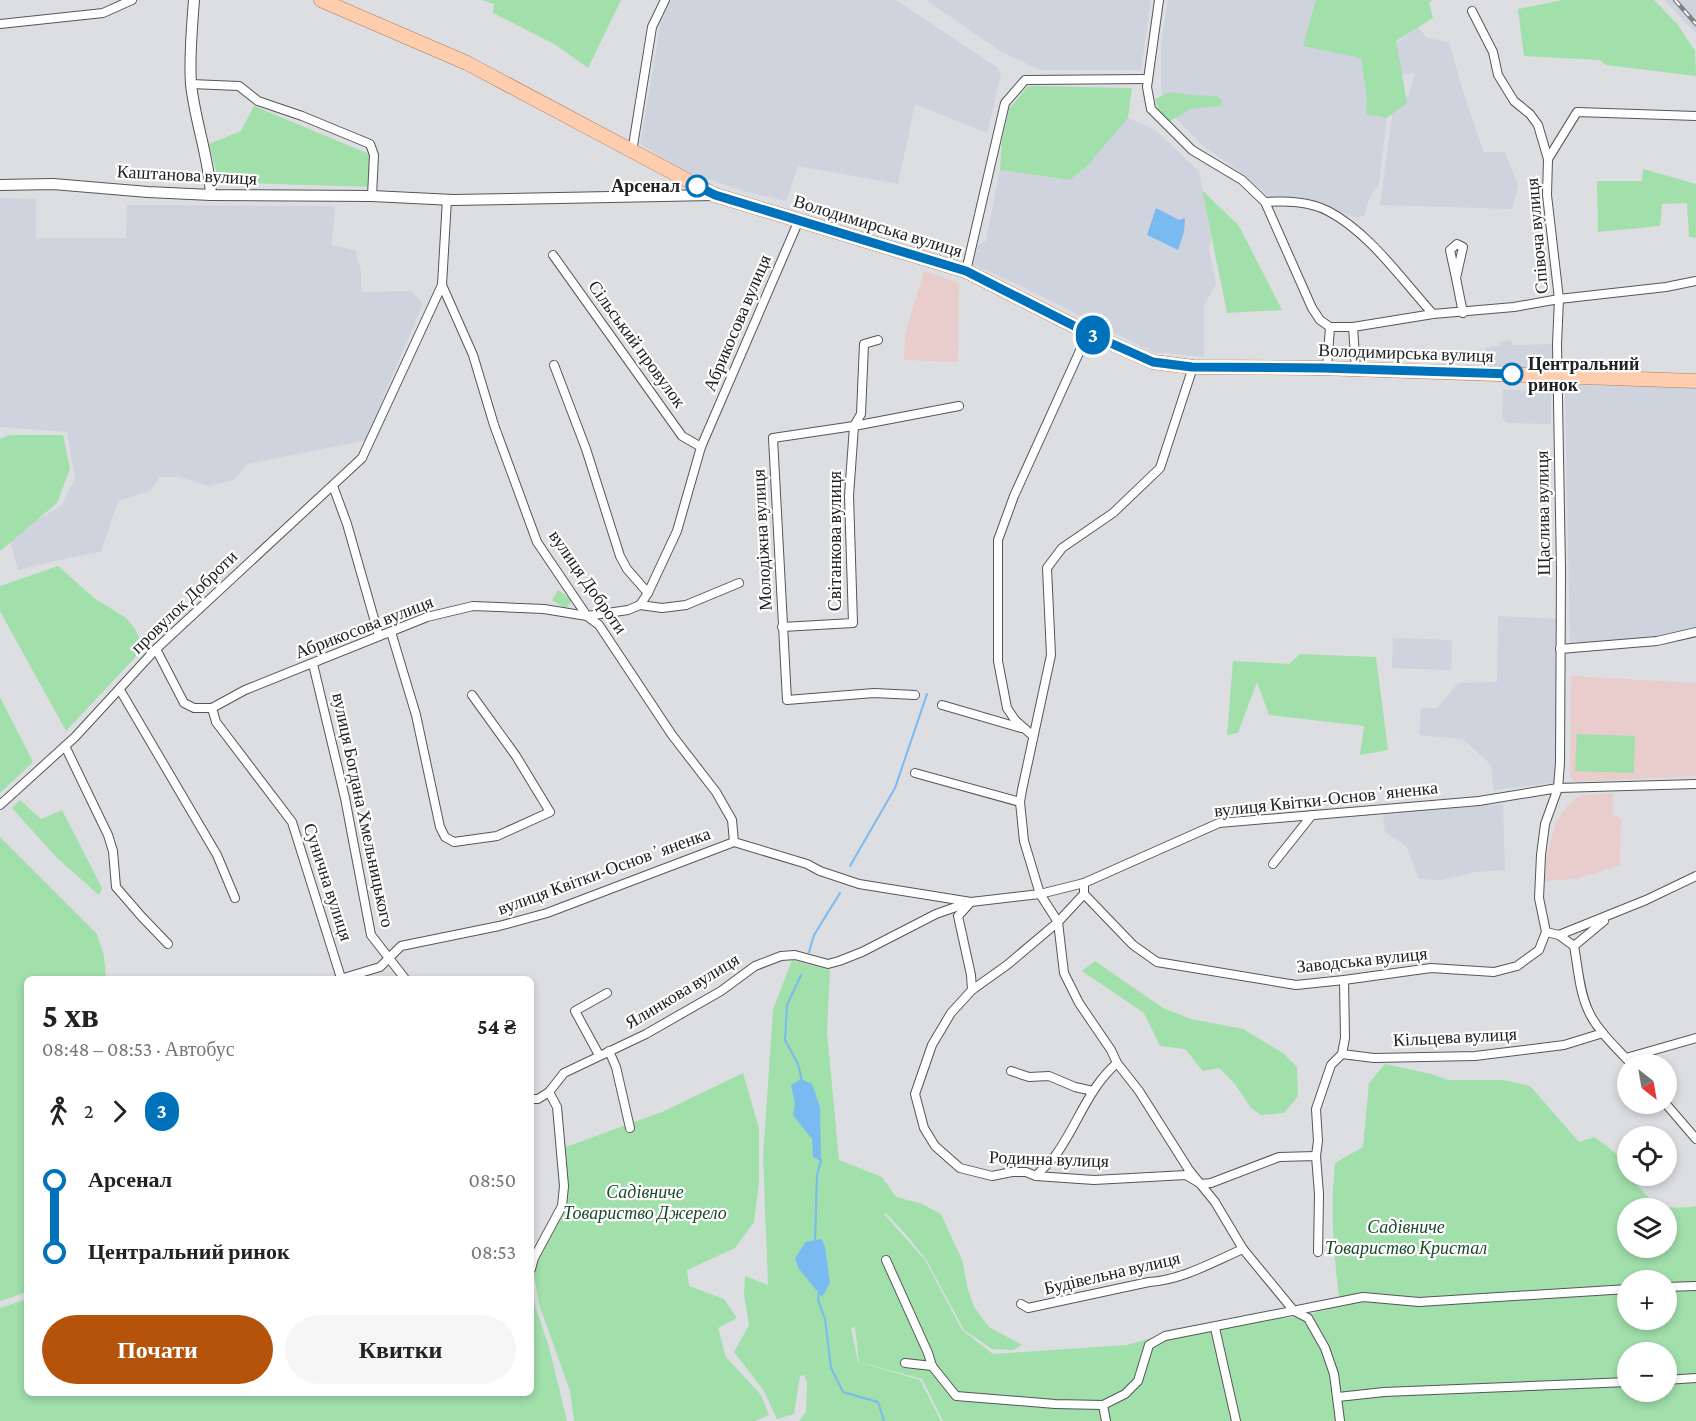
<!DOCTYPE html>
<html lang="uk">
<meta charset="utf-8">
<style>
:root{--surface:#fff;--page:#f6f6f6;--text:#222;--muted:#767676;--accent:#b45309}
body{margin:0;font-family:"Crimson Pro",serif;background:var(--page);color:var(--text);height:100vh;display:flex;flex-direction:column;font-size:22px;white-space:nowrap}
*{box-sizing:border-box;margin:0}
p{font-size:20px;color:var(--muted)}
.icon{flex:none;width:33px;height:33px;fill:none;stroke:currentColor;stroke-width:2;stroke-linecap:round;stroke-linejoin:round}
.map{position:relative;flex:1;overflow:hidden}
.panel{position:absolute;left:24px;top:976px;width:510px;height:420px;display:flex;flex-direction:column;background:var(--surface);border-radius:9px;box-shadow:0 3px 9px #0003}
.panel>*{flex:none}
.badge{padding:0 12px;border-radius:20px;font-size:21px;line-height:39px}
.needle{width:39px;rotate:149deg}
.buttons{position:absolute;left:1617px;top:1054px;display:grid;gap:12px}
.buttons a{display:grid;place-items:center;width:60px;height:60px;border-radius:50%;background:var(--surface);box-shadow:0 3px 9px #0003;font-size:30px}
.map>.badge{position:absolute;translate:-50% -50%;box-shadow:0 0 0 3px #fff}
.legs{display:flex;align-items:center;gap:9px;height:66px;padding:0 18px;font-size:20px}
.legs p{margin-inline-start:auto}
.headline{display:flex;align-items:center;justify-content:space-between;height:102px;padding:0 18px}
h1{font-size:33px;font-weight:700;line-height:45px}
.primary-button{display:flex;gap:12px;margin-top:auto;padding:12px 18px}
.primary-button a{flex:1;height:69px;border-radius:36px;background:var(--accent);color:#fff;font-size:24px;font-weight:700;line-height:69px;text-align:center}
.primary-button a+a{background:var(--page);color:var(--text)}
ul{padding:0 18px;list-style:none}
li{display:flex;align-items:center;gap:21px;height:72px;font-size:22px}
li i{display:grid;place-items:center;width:9px;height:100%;margin:0 8px;background:currentColor}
li i::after{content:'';width:15px;height:15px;margin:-8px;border:4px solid;border-radius:50%;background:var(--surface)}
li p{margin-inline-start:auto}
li:first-child i{background:linear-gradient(#0000 50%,currentColor 0)}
li:last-child i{background:linear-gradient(currentColor 50%,#0000 0)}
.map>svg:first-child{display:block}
.built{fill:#cfd3de}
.education{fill:#e8cdcc}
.green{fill:#a1dfab;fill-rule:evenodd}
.water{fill:#79baf1}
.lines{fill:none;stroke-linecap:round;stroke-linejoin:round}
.stream{stroke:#79baf1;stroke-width:2}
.minor-casing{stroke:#555659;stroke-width:10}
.tertiary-casing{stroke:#555659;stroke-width:12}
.primary-casing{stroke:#b07b59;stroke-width:15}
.minor{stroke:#fff;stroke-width:8}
.tertiary{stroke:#fff;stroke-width:10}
.primary{stroke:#fecdad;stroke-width:14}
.rail-casing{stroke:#808183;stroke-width:4.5}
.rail{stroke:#fff;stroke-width:2;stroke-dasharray:7;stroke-linecap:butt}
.line-1-casing{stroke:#fff;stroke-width:14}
.line-1{stroke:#0072bc;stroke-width:9}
.stop-1-dot{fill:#fff;stroke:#0072bc;stroke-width:3}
.labels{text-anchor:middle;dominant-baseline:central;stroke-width:4.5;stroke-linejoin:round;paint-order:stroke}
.street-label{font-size:18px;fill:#202122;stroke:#fff}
.stop-label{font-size:18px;font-weight:bold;fill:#202122;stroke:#fff;text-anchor:end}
.park-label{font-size:18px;font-style:italic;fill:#194925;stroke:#fff}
</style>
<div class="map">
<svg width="1696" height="1421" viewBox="0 0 1696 1421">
<rect width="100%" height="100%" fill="#dddee2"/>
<!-- built -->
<g class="built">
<path d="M 672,0 L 896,0 L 998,68 L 1001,75 L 987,133 L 915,104 L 898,184 L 798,166 L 786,201 L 743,191 L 677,168 L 640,144 L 661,22 Z"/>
<path d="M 926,0 L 1151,0 L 1141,70 L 1041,70 L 1000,51 Z"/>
<path d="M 1168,0 L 1324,0 L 1367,55 L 1388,109 L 1379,184 L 1370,197 L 1364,216 L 1356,218 L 1312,202 L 1269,197 L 1246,176 L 1201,144 L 1164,106 L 1161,88 L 1161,45 Z"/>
<path d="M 1664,0 L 1696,0 L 1696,33 Z"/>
<path d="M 1418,27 L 1427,38 L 1449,42 L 1465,98 L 1484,152 L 1505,152 L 1518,185 L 1512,209 L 1380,205 L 1394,101 L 1396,97 L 1408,97 L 1415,73 L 1397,75 L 1392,64 L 1397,43 Z"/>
<path d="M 1128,118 L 1155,130 L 1199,171 L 1211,239 L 1209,248 L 1216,284 L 1204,305 L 1204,357 L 1152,352 L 1017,284 L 973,265 L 975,247 L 986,241 L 1000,170 L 1070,180 L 1088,165 Z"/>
<path d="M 0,198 L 36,199 L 36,238 L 126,238 L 127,205 L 335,206 L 332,245 L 355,250 L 361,271 L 361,292 L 411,291 L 423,304 L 386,390 L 368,440 L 247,464 L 234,480 L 209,486 L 179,477 L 160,477 L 150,491 L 118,501 L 101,552 L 68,558 L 18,570 L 9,536 L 61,506 L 75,479 L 67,432 L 0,427 Z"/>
<path d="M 1510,340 L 1513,345 L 1557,344 L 1558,377 L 1488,374 L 1486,348 L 1499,346 L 1500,342 Z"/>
<path d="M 1577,385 L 1696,388 L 1696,630 L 1660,638 L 1570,646 L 1565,394 Z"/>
<path d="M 1503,389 L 1551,392 L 1551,424 L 1507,423 L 1502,419 Z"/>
<path d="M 1498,616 L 1560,619 L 1559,782 L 1494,790 L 1491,765 L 1463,739 L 1419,735 L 1421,708 L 1437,708 L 1458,683 L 1497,682 Z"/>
<path d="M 1393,638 L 1452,640 L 1451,670 L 1392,668 Z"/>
<path d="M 1503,804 L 1505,870 L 1476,872 L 1441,880 L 1419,879 L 1406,846 L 1385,832 L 1383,815 Z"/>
</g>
<!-- education -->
<g class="education">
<path d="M 924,271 L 957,282 L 959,285 L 958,362 L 904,360 L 905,335 Z"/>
<path d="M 1571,676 L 1696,683 L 1696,776 L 1574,782 L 1570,775 Z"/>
<path d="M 1613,793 L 1613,814 L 1621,819 L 1620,865 L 1576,879 L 1544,881 L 1547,856 L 1556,821 L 1568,805 L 1579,796 Z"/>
</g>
<!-- green -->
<g class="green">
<path d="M 482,0 L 621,0 L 588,68 L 556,45 L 493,13 L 494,4 Z"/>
<path d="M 1316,0 L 1433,0 L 1429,3 L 1433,18 L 1396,41 L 1407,103 L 1387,118 L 1366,114 L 1367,97 L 1361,58 L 1303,46 Z"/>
<path d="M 1563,0 L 1654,0 L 1678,25 L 1695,51 L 1696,76 L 1606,65 L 1600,60 L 1524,56 L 1518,9 Z"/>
<path d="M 1028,86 L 1132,88 L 1128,118 L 1088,165 L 1070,180 L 1000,170 L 1002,141 L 1009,109 Z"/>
<path d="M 1170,92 L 1192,95 L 1218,96 L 1223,102 L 1219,106 L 1190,109 L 1170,121 L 1161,115 L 1155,99 Z"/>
<path d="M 254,106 L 369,154 L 370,187 L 219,182 L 209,144 L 241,131 Z"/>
<path d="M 1643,169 L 1696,184 L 1696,238 L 1689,237 L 1687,203 L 1662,204 L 1660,226 L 1598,232 L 1597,181 L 1642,181 Z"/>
<path d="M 1202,190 L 1239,226 L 1282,310 L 1227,313 Z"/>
<path d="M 9,435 L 63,435 L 70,469 L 57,503 L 0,551 L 0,439 Z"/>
<path d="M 58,566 L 94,598 L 126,618 L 136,630 L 143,649 L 66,731 L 0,611 L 0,586 Z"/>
<path d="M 558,590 L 572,600 L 566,609 L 552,600 Z"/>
<path d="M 1300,654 L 1376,657 L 1388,750 L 1360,755 L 1364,726 L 1269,715 L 1257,682 L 1238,733 L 1227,735 L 1233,661 L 1289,664 Z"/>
<path d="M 0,697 L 33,762 L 0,793 Z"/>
<path d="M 1577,734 L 1635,736 L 1634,773 L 1575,771 Z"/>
<path d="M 20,800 L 41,819 L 62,810 L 102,888 L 99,895 L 57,858 L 12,808 Z"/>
<path d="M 0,837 L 97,934 L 104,956 L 106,979 L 27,980 L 27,1292 L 0,1301 Z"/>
<path d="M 792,960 L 830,970 L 827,1032 L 839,1160 L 882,1177 L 896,1197 L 922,1204 L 941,1214 L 962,1260 L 968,1290 L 974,1307 L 989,1327 L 1022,1345 L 1013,1350 L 992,1349 L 964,1330 L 927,1261 L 909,1238 L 886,1213 L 884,1214 L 925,1260 L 962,1330 L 993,1354 L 1127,1345 L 1159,1336 L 1257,1320 L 1303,1317 L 1315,1313 L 1317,1310 L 1320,1311 L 1340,1305 C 1334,1258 1330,1211 1335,1163 L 1363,1147 L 1369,1083 L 1385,1064 L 1431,1074 L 1448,1080 L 1503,1080 L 1530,1086 L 1579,1142 L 1594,1137 C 1608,1147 1626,1158 1628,1176 L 1630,1176 C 1635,1183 1650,1200 1657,1204 C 1665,1209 1687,1208 1696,1206 L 1696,1421 L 943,1421 L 922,1379 L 859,1362 L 855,1327 L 851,1328 L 858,1362 L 920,1380 L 941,1421 L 799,1421 L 806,1412 L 807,1382 L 804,1375 L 800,1376 L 794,1414 L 777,1419 L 764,1391 L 734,1352 L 749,1325 L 744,1294 L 745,1276 L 768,1285 L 763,1156 L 773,1010 ZM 1628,1209 L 1666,1209 L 1666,1248 L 1628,1248 ZM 1628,1281 L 1666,1281 L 1666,1320 L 1628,1320 ZM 1628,1353 L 1666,1353 L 1666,1392 L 1628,1392 Z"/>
<path d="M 1095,961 L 1163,1008 L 1191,1019 L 1243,1029 L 1283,1053 L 1297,1067 L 1298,1096 L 1284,1113 L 1261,1115 L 1251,1108 L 1235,1084 L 1219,1068 L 1203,1071 L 1185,1049 L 1160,1046 L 1144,1013 L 1082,971 Z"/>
<path d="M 743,1073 L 759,1128 L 759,1183 L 754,1222 L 735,1248 L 687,1270 L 689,1286 L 724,1299 L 737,1318 L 718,1328 L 726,1357 L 761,1395 L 769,1415 L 755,1421 L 574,1421 L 570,1391 L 539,1304 L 533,1269 L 564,1207 L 560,1149 L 662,1112 Z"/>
<path d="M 531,1282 L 536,1309 L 549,1347 L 567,1421 L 0,1421 L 0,1308 L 27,1299 L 27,1394 L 531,1394 Z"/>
</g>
<!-- water -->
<g class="water">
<path d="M 1156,208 L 1179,220 L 1185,218 L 1184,232 L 1178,250 L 1147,235 Z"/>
<path d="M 801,1079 L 812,1084 L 820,1107 L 821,1161 L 813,1157 L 812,1139 L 793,1115 L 795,1103 L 791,1085 Z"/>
<path d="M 822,1239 L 825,1247 L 830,1283 L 822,1297 L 799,1269 L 795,1258 L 806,1242 Z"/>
</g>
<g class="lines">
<!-- stream -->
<g class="stream">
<path d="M 850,866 L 895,788 L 927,694"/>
<path d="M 809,952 L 814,935 L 840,893"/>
<path d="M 801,975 L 787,1005 L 785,1040 L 798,1064 L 802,1081"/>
<path d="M 815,1241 L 817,1175 L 821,1160"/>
<path d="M 819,1290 L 818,1300 L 825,1319 L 831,1368 L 843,1392 L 878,1402 L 884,1421"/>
</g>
<!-- minor casing -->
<g class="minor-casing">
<g id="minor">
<path d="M 1159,0 L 1147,87 L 1151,109 L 1192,150 L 1242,180 L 1265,202 L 1312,308 L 1320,320 L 1330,327"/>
<path d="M 1472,11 L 1493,52 L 1498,75 L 1514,101 L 1530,114 L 1538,125 L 1548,159"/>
<path d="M 0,24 L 103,13 L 132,0"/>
<path d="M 191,84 L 239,86 L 258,101 L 302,116 L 370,144 L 374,155 L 372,196"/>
<path d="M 632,152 L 652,27 L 665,0"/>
<path d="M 1265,202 C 1286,201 1309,201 1328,211 C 1370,233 1402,280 1433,314"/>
<path d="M 553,255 L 682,436 L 701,447"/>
<path d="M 966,271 L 1005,103 L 1025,80 L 1148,79"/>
<path d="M 1456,278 L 1450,250 L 1457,244 L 1463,247 L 1456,278 L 1463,313"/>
<path d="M 442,285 L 473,355 L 494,425 L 537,542 L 587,616 L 599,625 L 672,735 L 716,792 L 732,820 L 734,842"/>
<path d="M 1353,327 L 1433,314 L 1514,307 L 1559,299 L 1666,287 L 1696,281"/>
<path d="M 554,365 L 586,449 L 620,556 L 627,569 L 648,593"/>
<path d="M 1193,367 L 1160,468 L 1113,513 L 1062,548 L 1047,568 L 1051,655 L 1022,790 L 1020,802 L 1024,841 L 1040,894 L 1058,922 L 1064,973 L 1079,1003 L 1111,1050 L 1117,1063 L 1139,1091 L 1189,1170 L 1215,1202 L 1243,1249 L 1294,1311 L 1308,1318 L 1325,1348 L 1334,1374 L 1340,1421"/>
<path d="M 1327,368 L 1330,327 L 1353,327 L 1356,370"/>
<path d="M 333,486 L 347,524 L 379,636"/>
<path d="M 640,605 L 662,608 L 686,605 L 739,583"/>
<path d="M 782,627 L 853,623 L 849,496 L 854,426 L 861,414 L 864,344 L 878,340"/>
<path d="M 391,632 L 416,715 L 440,827 L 445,837 L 454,842 L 497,836 L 550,812 L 516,756 L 472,695"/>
<path d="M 156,649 L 184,703 L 194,708 L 212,708 L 245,690 L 427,617 L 473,606 L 544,609 L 587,616 L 628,610 L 640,605 L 648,593 L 677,531 L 701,447 L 799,220"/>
<path d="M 1560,649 L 1657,641 L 1696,632"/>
<path d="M 313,664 L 345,798 L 371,935 L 406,980"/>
<path d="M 120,690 L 217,855 L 235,898"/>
<path d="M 915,695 L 874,693 L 787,700 L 773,438 L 854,426 L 959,406"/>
<path d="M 942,705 L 1021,728"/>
<path d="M 212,708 L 216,722 L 292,822 L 341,978"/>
<path d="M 1033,736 L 1015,720 L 1007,708 L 998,661 L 998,540 L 1014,496 L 1088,333"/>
<path d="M 65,746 L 108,835 L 113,851 L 116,887 L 142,917 L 168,944"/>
<path d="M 915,773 L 1020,802"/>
<path d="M 0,805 L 75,737 L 156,649 L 362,458 L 442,285 L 447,199"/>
<path d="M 1273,864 L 1312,815"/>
<path d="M 1084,883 L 1084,894 L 1058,922 L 1007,965 L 972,990 L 951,1013 L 932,1045 L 915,1094 L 924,1128 L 935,1146 L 960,1168 L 992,1176 L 1012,1172 L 1026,1172 L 1036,1176 L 1094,1180 L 1186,1175 L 1201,1184 L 1211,1183 L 1279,1157 L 1316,1156 L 1319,1194 L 1318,1252"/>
<path d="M 1084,894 L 1133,945 L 1157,962 L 1296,985 L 1344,980 L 1431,968 L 1494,972 L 1517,966 L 1539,950 L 1546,932"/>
<path d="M 969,904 L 958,916 L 971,975 L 972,990"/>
<path d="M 1559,935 L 1646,900 L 1696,876"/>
<path d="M 1574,946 L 1604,921"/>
<path d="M 337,980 L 380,967 L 401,946 L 499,926 L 547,913 L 734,842 L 807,864 L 820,871 L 859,884 L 971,902 L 1040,894 L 1084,883 L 1219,823 L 1479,801 L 1558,788 L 1696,784"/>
<path d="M 609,1051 L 616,1067 L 630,1128"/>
<path d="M 1342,1054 L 1374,1058 L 1475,1056 L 1564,1045 L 1603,1033"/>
<path d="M 599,1055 L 575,1011 L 607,993"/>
<path d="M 1626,1058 L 1696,1038"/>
<path d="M 1632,1065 C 1617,1048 1597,1031 1588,1010 C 1579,990 1578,967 1574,946 L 1559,935 L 1546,932 L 1539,898 L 1541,855 L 1545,824 L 1558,788 L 1560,763 L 1561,569 L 1557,344 L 1559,299 L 1547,195 L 1548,159 L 1577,112 L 1696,116"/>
<path d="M 1011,1071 L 1029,1077 L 1049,1076 L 1075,1087 L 1093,1091"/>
<path d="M 531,1099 L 538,1099 L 549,1092 L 564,1073 L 646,1034 L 721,991 L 755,966 L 781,956 L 795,955 L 828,964 L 839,961 L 862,952 L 936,914 L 970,902"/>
<path d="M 1666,1104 L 1696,1139"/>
<path d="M 1316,1156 L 1318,1141 L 1316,1109 L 1331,1065 L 1342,1054 L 1345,1038 L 1344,980"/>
<path d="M 1036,1176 C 1042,1169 1049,1163 1055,1156 C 1077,1126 1088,1088 1117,1063"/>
<path d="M 886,1260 L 928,1353 L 932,1366 L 956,1396 L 1055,1404 L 1103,1405 L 1125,1394 L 1138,1381 L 1149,1345 L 1165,1336 L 1363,1297 L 1419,1302 L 1628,1289"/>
<path d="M 531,1269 L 534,1258 L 562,1206 L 564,1186 L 557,1107 L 549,1092"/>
<path d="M 1666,1287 L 1696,1286"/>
<path d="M 1021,1304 L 1028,1308 L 1149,1282 C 1182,1280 1213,1262 1243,1249"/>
<path d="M 1215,1328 L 1236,1421"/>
<path d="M 905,1363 L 932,1366"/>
<path d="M 1666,1380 L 1696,1378"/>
<path d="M 1338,1397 L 1384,1392 L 1628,1382"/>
<path d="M 1103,1405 L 1106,1421"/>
</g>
</g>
<!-- tertiary casing -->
<g class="tertiary-casing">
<g id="tertiary">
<path d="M 194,0 C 192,28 189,56 191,84 C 195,122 209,157 211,195"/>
<path d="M 0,185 L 53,184 L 148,192 L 211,195 L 372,196 L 453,200 L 713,195"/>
</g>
</g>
<!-- primary casing -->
<g class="primary-casing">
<path id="primary" d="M 321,0 L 467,63 L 715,195 L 966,271 L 1088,333 L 1153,362 L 1193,367 L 1323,368 L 1696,381"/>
</g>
<!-- minor -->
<use href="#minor" class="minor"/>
<!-- tertiary -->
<use href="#tertiary" class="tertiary"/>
<!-- primary -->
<use href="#primary" class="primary"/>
<!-- rail casing -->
<g class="rail-casing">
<path id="rail" d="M 1675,0 L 1696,24"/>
</g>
<!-- rail -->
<use href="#rail" class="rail"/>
</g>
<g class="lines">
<!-- line-1 casing -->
<g class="line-1-casing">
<path id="line-1" d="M 697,186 L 715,195 L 966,271 L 1088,333 L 1153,362 L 1192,367 L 1323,368 L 1512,374"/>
</g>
<!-- line-1 -->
<use href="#line-1" class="line-1"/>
</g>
<!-- markers -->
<g class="stop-1-dot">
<circle cx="697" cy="186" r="10"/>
<circle cx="1512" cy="374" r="10"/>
</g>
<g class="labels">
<!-- street labels -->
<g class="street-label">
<text transform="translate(187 175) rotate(3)">Каштанова вулиця</text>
<text transform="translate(878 226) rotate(17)">Володимирська вулиця</text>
<text transform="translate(1537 236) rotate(-95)">Співоча вулиця</text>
<text transform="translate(737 323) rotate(-67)">Абрикосова вулиця</text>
<text transform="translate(637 344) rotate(54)">Сільський провулок</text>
<text transform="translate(1406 353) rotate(2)">Володимирська вулиця</text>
<text transform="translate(1543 513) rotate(-91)">Щаслива вулиця</text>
<text transform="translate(762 540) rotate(-93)">Молодіжна вулиця</text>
<text transform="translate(835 541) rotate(-90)">Світанкова вулиця</text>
<text transform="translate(588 582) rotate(55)">вулиця Доброти</text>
<text transform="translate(184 602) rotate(-44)">провулок Доброти</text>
<text transform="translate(364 627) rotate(-21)">Абрикосова вулиця</text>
<text transform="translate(1326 799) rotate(-6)">вулиця Квітки-Основʼяненка</text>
<text transform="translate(363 810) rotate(78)">вулиця Богдана Хмельницького</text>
<text transform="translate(604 871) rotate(-20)">вулиця Квітки-Основʼяненка</text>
<text transform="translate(328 882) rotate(72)">Сунична вулиця</text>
<text transform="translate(1362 960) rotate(-6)">Заводська вулиця</text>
<text transform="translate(682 991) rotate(-31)">Ялинкова вулиця</text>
<text transform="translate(1455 1037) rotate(-3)">Кільцева вулиця</text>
<text transform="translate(1049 1159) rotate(2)">Родинна вулиця</text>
<text transform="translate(1112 1273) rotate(-13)">Будівельна вулиця</text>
</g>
<!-- stop labels -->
<g class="stop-label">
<text x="680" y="186">Арсенал</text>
<text x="1528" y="364" text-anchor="start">Центральний<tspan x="1528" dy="21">ринок</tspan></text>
</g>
<!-- park labels -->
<g class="park-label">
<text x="645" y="1192">Садівниче<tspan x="645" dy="21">Товариство Джерело</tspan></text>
<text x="1406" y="1227">Садівниче<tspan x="1406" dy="21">Товариство Кристал</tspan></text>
</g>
</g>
</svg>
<div class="buttons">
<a><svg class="needle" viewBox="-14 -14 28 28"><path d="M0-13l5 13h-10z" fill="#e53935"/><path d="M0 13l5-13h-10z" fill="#767676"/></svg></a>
<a><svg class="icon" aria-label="locate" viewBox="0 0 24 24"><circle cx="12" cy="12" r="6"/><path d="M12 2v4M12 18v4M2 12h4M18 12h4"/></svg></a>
<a><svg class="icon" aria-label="layers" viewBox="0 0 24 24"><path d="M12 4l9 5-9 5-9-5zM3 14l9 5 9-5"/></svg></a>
<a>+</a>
<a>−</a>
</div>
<b class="badge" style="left:1093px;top:335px;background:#0072bc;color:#fff">3</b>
<section class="panel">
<div class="headline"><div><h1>5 хв</h1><p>08:48 – 08:53 · Автобус</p></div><b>54 ₴</b></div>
<div class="legs"><svg class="icon" aria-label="walk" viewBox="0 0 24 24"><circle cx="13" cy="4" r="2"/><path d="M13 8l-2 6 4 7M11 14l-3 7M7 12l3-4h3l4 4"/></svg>2<svg class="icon" aria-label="forward" viewBox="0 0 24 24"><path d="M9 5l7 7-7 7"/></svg><b class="badge" style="background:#0072bc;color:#fff">3</b></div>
<ul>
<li><i style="color:#0072bc"></i><b>Арсенал</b><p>08:50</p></li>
<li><i style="color:#0072bc"></i><b>Центральний ринок</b><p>08:53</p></li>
</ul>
<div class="primary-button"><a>Почати</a><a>Квитки</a></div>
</section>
</div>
